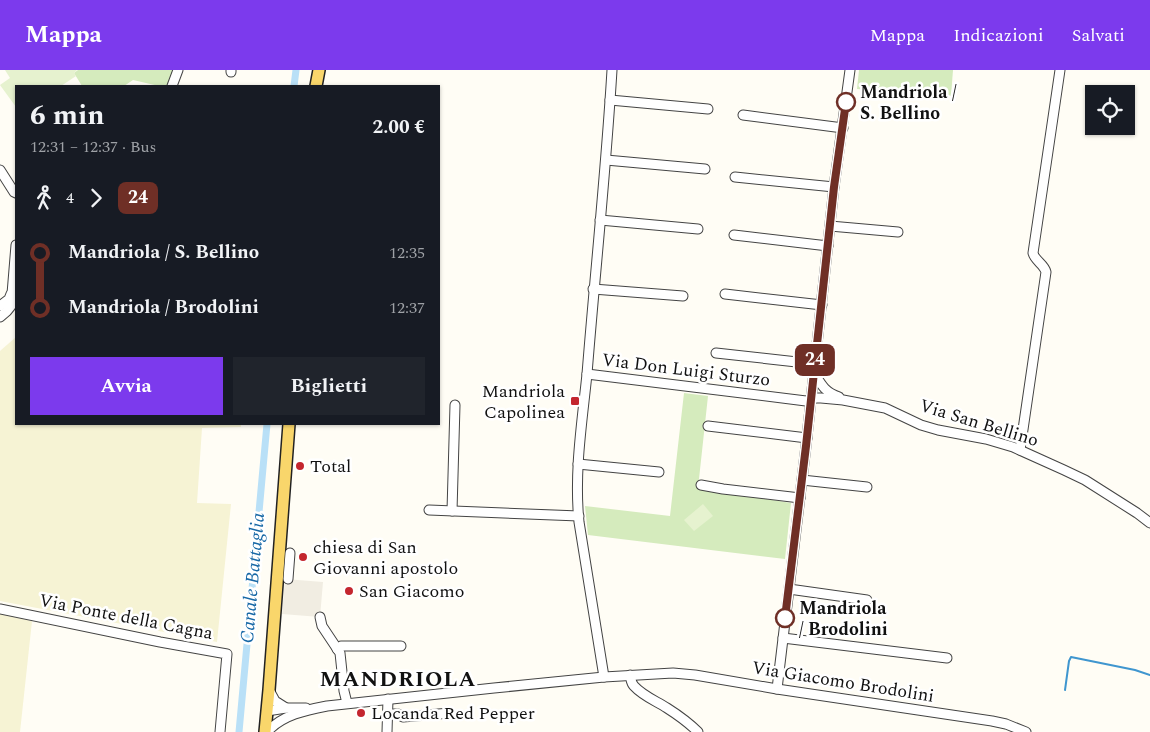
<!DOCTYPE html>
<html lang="it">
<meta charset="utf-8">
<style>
:root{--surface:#171b24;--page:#20242c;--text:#f1f3f6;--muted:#9ea1a6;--accent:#7c3aed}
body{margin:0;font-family:Spectral,serif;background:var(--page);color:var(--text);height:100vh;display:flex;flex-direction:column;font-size:19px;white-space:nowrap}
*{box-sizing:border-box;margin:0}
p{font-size:16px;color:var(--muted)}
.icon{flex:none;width:28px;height:28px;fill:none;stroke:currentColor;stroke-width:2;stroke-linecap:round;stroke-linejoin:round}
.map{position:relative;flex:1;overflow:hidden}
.drawer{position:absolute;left:15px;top:15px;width:425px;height:340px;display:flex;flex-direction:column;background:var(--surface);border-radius:0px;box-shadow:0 1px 4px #0004}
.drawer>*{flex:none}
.badge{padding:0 10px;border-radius:8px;font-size:18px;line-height:32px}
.fabs{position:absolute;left:1085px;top:15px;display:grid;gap:10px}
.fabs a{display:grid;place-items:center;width:50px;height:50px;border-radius:0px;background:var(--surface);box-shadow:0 1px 4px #0004;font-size:25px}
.map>.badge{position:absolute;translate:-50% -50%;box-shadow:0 0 0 2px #fff}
.legs{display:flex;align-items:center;gap:8px;height:55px;padding:0 15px;font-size:16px}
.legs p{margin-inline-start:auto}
.overview{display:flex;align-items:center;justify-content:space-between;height:85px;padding:0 15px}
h1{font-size:28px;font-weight:700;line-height:38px}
.primary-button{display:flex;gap:10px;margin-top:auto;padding:10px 15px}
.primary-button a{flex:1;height:58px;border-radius:0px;background:var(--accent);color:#fff;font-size:20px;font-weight:700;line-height:58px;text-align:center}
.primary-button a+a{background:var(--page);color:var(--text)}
ul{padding:0 15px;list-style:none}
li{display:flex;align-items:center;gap:18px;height:55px;font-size:19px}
li i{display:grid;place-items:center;width:8px;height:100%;margin:0 6px;background:currentColor}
li i::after{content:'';width:12px;height:12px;margin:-6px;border:4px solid;border-radius:50%;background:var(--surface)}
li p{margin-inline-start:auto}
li:first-child i{background:linear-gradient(#0000 50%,currentColor 0)}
li:last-child i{background:linear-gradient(currentColor 50%,#0000 0)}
header{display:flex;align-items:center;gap:30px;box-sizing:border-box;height:70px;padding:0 25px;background:var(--accent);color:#fff}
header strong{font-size:24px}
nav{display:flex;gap:28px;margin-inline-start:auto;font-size:18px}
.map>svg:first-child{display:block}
.farmland{fill:#f6f3d4}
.green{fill:#d5ebbd}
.pitch{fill:#e6f2cf}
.plaza{fill:#f1ede2}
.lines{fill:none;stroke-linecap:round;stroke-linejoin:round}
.stream{stroke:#3f96cf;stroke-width:2}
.canal{stroke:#b9e0f7;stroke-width:7}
.minor-casing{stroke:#444;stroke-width:11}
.major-casing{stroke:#222;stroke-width:14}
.minor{stroke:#fff;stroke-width:9}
.major{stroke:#f9d66b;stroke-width:11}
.line-1-casing{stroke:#fff;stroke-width:11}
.line-1{stroke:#6f2f26;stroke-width:8}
.stop-1-dot{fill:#fff;stroke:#6f2f26;stroke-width:2.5}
.poi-dot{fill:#c4262e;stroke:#fff;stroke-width:2}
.labels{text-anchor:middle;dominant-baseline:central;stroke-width:5;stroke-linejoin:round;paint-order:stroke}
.stop-label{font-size:18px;font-weight:bold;fill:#111;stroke:#fff;text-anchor:start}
.street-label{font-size:18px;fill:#111;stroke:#fff}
.poi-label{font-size:18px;fill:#111;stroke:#fff;text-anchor:start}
.water-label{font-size:19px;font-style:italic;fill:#1768a6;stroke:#fff}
.district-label{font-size:22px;font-weight:bold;letter-spacing:1px;fill:#111;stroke:#fff}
</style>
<header>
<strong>Mappa</strong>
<nav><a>Mappa</a><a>Indicazioni</a><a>Salvati</a></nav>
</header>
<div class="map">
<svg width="1150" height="662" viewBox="0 0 1150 662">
<rect width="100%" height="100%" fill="#fffdf5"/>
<!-- farmland -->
<g class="farmland">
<path d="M 16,267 L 16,354 L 241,354 L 241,357 L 202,358 L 197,433 L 231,434 L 217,572 L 0,531 L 0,281 Z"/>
<path d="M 0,544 L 32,551 L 20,662 L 0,662 Z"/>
</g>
<!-- green -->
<g class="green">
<path d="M 78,0 L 176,0 L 169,16 L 159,16 L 133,10 L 124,16 L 82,16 L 74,3 Z"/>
<path d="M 859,0 L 953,0 L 951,26 L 857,19 Z"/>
<path d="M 684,323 L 708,326 L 698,418 L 791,433 L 785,489 L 588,465 L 585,436 L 670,446 Z"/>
</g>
<!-- pitch -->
<g class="pitch">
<path d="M 5,0 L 77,0 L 74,3 L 76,6 L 61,16 L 16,16 L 16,37 L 0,15 L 10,8 Z"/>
<path d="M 703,434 L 713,446 L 694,461 L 684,450 Z"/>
</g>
<!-- plaza -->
<path class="plaza" d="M 285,509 L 323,512 L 320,547 L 282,544 Z"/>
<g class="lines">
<!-- stream -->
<path class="stream" d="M 1065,620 L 1069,591 L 1071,587 L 1135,600 L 1150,605"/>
<!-- canal -->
<g class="canal">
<path d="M 294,16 L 296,0"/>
<path d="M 239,662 L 267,354"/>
</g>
<!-- minor casing -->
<g class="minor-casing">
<g id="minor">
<path d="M 231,2 L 231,0"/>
<path d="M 172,16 L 178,0"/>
<path d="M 610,30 L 708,39"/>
<path d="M 743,45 L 843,58"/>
<path d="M 606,90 L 705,99"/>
<path d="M 0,100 L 14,122 L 16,123"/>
<path d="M 735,107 L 834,117"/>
<path d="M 600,150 L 698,159"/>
<path d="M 830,156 L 898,162"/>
<path d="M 734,165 L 828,176"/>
<path d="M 593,219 L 683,226"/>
<path d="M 725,224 L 822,235"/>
<path d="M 0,236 L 9,229 L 11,224"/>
<path d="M 0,247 L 7,241 L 11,236 L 16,175"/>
<path d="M 716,283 L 815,294"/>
<path d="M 814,303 C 822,316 825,322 839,327"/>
<path d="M 587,304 L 806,331 L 816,328 L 821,328 L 843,330 L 885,338 L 921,355 L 938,360 L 986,369 L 1013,377 L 1064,400 L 1085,410 L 1137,443 L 1150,453"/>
<path d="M 708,356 L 807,368"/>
<path d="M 1020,380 L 1046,202 C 1044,194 1035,191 1033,183 L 1060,0"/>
<path d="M 578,394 L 659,402"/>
<path d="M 802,410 L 867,417"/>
<path d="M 701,415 L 723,419 L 800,428"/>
<path d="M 429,440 L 579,446"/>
<path d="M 452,441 L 455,335"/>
<path d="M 288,509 L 290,483"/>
<path d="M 789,519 L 867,530"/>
<path d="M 0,539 L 160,572 L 227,584 L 220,662"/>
<path d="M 320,547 L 322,556 L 340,583 L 344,621 L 347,633"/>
<path d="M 783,568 L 947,588"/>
<path d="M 337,579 L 341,576 L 401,576"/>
<path d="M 630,605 C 631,609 631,613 634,616 C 643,626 656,631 667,638 C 678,645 689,653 698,662"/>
<path d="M 604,607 L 579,452 C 574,402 582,353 587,304 C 595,203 606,101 612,0"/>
<path d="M 777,619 L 806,376 L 834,117 L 850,0"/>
<path d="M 269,620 L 275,631 L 286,638"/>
<path d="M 267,641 L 286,638 L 306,638"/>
<path d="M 388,644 L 398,644 L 403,647 L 450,643"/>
<path d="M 267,662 C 282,645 306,640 327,636 L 494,618 L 604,607 L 673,603 L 695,605 L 777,619 L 992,651 L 1006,654 L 1026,662"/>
<path d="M 387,662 L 388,629"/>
</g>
</g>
<!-- major casing -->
<g class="major-casing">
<g id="major">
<path d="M 316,16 L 319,0"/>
<path d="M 265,662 L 269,620 L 289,354"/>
</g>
</g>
<!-- minor -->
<use href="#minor" class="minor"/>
<!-- major -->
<use href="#major" class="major"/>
</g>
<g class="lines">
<!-- line-1 casing -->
<g class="line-1-casing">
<path id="line-1" d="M 785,548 L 806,376 L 834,117 L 846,32"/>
</g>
<!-- line-1 -->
<use href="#line-1" class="line-1"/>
</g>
<!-- markers -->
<g class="stop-1-dot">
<circle cx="846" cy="32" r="9"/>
<circle cx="785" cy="548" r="9"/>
</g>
<g class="poi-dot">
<rect x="570" y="326" width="10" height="10" rx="2.5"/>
<circle cx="300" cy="396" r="5"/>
<circle cx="303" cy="487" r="5"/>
<circle cx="349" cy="521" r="5"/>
<circle cx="361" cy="643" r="5"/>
</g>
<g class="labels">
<!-- stop labels -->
<g class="stop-label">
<text x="860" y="22">Mandriola /<tspan x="860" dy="21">S. Bellino</tspan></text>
<text x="799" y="538">Mandriola<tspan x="799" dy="21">/ Brodolini</tspan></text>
</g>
<!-- street labels -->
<g class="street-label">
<text transform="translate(686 300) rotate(7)">Via Don Luigi Sturzo</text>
<text transform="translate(979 353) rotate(17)">Via San Bellino</text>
<text transform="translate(126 547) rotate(11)">Via Ponte della Cagna</text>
<text transform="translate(843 612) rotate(9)">Via Giacomo Brodolini</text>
</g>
<!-- poi labels -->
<g class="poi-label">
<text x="565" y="321" text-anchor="end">Mandriola<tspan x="565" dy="21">Capolinea</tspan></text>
<text x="310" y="396">Total</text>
<text x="313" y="477">chiesa di San<tspan x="313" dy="21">Giovanni apostolo</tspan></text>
<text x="359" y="521">San Giacomo</text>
<text x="371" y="643">Locanda Red Pepper</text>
</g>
<!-- water labels -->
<g class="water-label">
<text transform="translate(253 508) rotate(-85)">Canale Battaglia</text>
</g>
<!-- district labels -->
<g class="district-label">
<text x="398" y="609">MANDRIOLA</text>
</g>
</g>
</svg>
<div class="fabs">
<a><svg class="icon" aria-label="locate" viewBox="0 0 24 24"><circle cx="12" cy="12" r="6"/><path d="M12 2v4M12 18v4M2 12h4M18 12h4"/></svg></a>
</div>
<b class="badge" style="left:815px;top:290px;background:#6f2f26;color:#fff">24</b>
<section class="drawer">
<div class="overview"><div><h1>6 min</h1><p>12:31 – 12:37 · Bus</p></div><b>2.00 €</b></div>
<div class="legs"><svg class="icon" aria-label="walk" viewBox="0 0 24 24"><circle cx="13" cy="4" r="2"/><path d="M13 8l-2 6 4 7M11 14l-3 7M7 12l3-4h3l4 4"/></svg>4<svg class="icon" aria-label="forward" viewBox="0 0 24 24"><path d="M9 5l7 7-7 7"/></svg><b class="badge" style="background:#6f2f26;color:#fff">24</b></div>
<ul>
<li><i style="color:#6f2f26"></i><b>Mandriola / S. Bellino</b><p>12:35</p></li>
<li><i style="color:#6f2f26"></i><b>Mandriola / Brodolini</b><p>12:37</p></li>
</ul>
<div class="primary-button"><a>Avvia</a><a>Biglietti</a></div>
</section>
</div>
